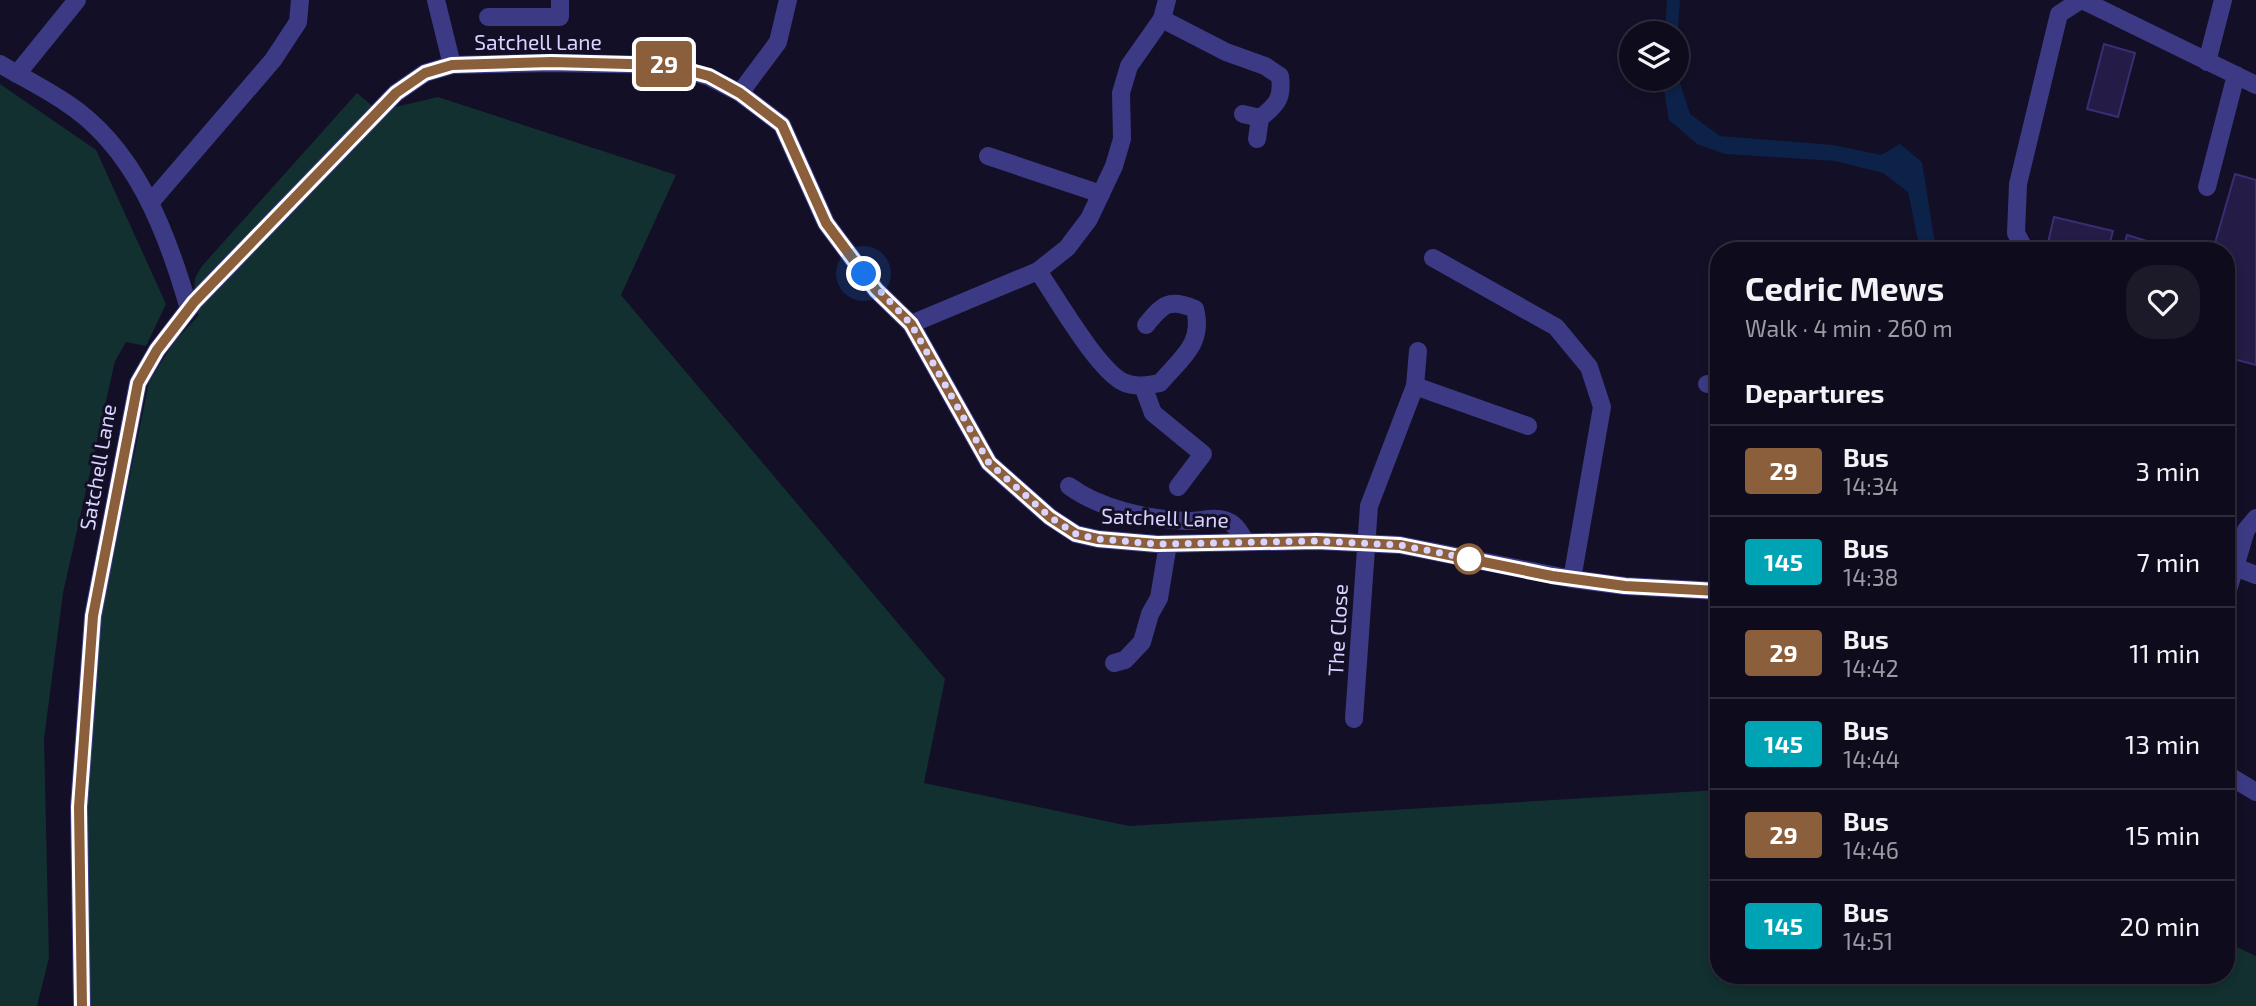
<!DOCTYPE html>
<meta charset="utf-8">
<style>
:root{--surface:#0e0b1c;--page:#1c1929;--text:#f1f3f6;--muted:#9b9ba3;--line:#2e2b3b}
body{margin:0;font-family:"Exo 2",sans-serif;background:var(--page);color:var(--text);height:100vh;display:flex;flex-direction:column;font-size:26px;white-space:nowrap}
*{box-sizing:border-box;margin:0}
p{font-size:23px;color:var(--muted)}
.icon{flex:none;width:38px;height:38px;fill:none;stroke:currentColor;stroke-width:2;stroke-linecap:round;stroke-linejoin:round}
.map{position:relative;flex:1;overflow:hidden}
.drawer{position:absolute;left:1710px;top:242px;width:525px;height:742px;display:flex;flex-direction:column;background:var(--surface);border-radius:28px;box-shadow:0 4px 10px #0003,0 0 0 2px var(--line)}
.drawer>*{flex:none}
.badge{padding:0 14px;border-radius:5px;font-size:24px;line-height:46px}
.controls{position:absolute;left:1619px;top:21px;display:grid;gap:14px}
.controls a{display:grid;place-items:center;width:70px;height:70px;border-radius:50%;background:var(--surface);box-shadow:0 4px 10px #0003,0 0 0 2px var(--line);font-size:35px}
.you{position:absolute;width:35px;height:35px;margin:-18px;border:5px solid #fff;border-radius:50%;background:#1a73e8;box-shadow:0 0 0 10px #1a73e833}
.map>.badge{position:absolute;translate:-50% -50%;box-shadow:0 0 0 4px #fff}
h2{padding:0 35px;font-size:26px;line-height:63px}
.round{display:grid;place-items:center;flex:none;width:74px;height:74px;border-radius:28px;background:var(--page)}
.summary{display:flex;align-items:center;justify-content:space-between;height:119px;padding:0 35px}
h1{font-size:33px;font-weight:700;line-height:52px}
ul{padding:0;list-style:none}
li{display:flex;align-items:center;gap:21px;height:91px;padding:0 35px;border-top:2px solid var(--line)}
li div{flex:1}
li b{display:block;font-size:26px}
li em{font-style:normal}
li .badge{min-width:77px;font-weight:700;text-align:center}
.map>svg:first-child{display:block}
.green{fill:#12302f}
.water{fill:#0c2248}
.building{fill:#241b47;stroke:#3b2d73;stroke-width:2}
.lines{fill:none;stroke-linecap:round;stroke-linejoin:round}
.minor{stroke:#3d3a85;stroke-width:18}
.line-casing{stroke:#fff;stroke-width:16}
.line{stroke:#8b5e3c;stroke-width:10}
.walk{stroke:#d9d4ff;stroke-width:7;stroke-dasharray:0 12.6}
.stop-dot{fill:#fff;stroke:#8b5e3c;stroke-width:3.5}
.labels{text-anchor:middle;dominant-baseline:central;stroke-width:6;stroke-linejoin:round;paint-order:stroke}
.street-label{font-size:21px;fill:#d9d4ff;stroke:#130f26}
</style>
<div class="map">
<svg width="2256" height="1006" viewBox="0 0 2256 1006">
<rect width="100%" height="100%" fill="#130f26"/>
<!-- green -->
<g class="green">
<path d="M 0,84 L 96,150 L 166,304 L 146,346 L 126,342 L 115,361 L 63,593 L 44,739 L 49,958 L 37,1006 L 0,1006 Z"/>
<path d="M 357,93 L 378,111 L 438,97 L 676,175 L 621,295 L 945,679 L 924,783 L 1129,826 L 1718,790 L 1718,975 L 2226,975 L 2226,942 L 2256,956 L 2256,1006 L 89,1006 L 85,811 L 102,612 L 149,382 L 174,342 L 199,315 L 193,307 L 195,278 L 202,266 Z"/>
</g>
<!-- water -->
<path class="water" d="M 1667,0 L 1680,0 L 1678,27 L 1680,83 L 1690,114 L 1720,136 L 1833,145 L 1881,155 L 1900,144 L 1922,162 L 1936,250 L 1920,250 L 1908,192 L 1883,173 L 1835,161 L 1725,154 L 1697,144 L 1669,120 L 1662,79 L 1676,79 L 1676,33 L 1665,33 Z"/>
<!-- building -->
<g class="building">
<path d="M 2104,44 L 2135,53 L 2118,117 L 2087,109 Z"/>
<path d="M 2235,174 L 2256,180 L 2256,365 L 2226,357 L 2226,250 L 2213,250 Z"/>
<path d="M 2054,217 L 2113,231 L 2108,250 L 2061,250 L 2047,247 Z"/>
<path d="M 2127,235 L 2176,250 L 2123,250 Z"/>
</g>
<g class="lines">
<!-- minor -->
<g class="minor">
<path d="M 436,0 L 452,65"/>
<path d="M 2082,0 L 2256,85"/>
<path d="M 488,17 L 560,17 L 560,0"/>
<path d="M 1162,19 L 1167,0"/>
<path d="M 2207,62 L 2223,0"/>
<path d="M 0,64 C 22,77 44,88 65,102 C 135,147 167,232 189,309"/>
<path d="M 17,74 L 77,0"/>
<path d="M 740,93 L 778,42 L 788,0"/>
<path d="M 1257,139 L 1260,118"/>
<path d="M 988,156 L 1101,194"/>
<path d="M 2207,187 L 2236,75"/>
<path d="M 150,203 L 273,60 L 298,22 L 300,0"/>
<path d="M 2025,250 L 2016,233 L 2018,184 L 2059,14 L 2081,0"/>
<path d="M 1433,258 L 1556,327 L 1589,367 L 1602,407 L 1572,579"/>
<path d="M 1038,271 C 1056,297 1097,369 1123,382 C 1136,388 1147,385 1160,383 C 1181,358 1204,344 1195,309 C 1169,298 1163,304 1146,325"/>
<path d="M 911,324 L 1038,271 L 1067,248 L 1089,219 L 1114,166 L 1122,139 L 1121,93 L 1129,66 L 1162,19 L 1226,52 L 1265,66 L 1280,76 C 1283,98 1277,105 1260,118 L 1243,114"/>
<path d="M 1707,384 L 1718,384"/>
<path d="M 1143,386 L 1153,413 L 1203,454 L 1178,487"/>
<path d="M 1415,386 L 1528,426"/>
<path d="M 1069,486 C 1100,509 1148,519 1186,521 C 1199,522 1212,516 1224,520 C 1236,523 1240,533 1246,542"/>
<path d="M 2256,518 L 2246,530 L 2235,567 L 2256,575"/>
<path d="M 2226,596 L 2235,567"/>
<path d="M 1114,663 L 1125,660 L 1142,642 L 1150,614 L 1159,598 L 1168,544"/>
<path d="M 1354,719 L 1369,506 L 1415,386 L 1418,351"/>
<path d="M 2226,774 L 2256,792"/>
<path d="M 82,1006 L 79,807 L 93,616 L 138,383 L 157,350 L 194,302 L 396,93 L 425,73 L 452,65 L 551,63 L 669,65 L 709,77 L 740,93 L 782,125 L 826,223 L 876,290 L 911,324 L 989,463 L 1050,517 L 1076,534 L 1098,539 L 1157,544 L 1317,541 L 1400,545 L 1572,579 L 1625,586 L 1718,591"/>
</g>
</g>
<g class="lines">
<!-- line casing -->
<g class="line-casing">
<path id="line" d="M 82,1006 L 79,807 L 93,616 L 138,383 L 157,350 L 194,302 L 396,93 L 425,73 L 452,65 L 551,62 L 668,65 L 709,76 L 740,93 L 782,125 L 826,223 L 876,290 L 911,324 L 989,463 L 1050,517 L 1076,534 L 1098,539 L 1157,544 L 1317,541 L 1400,545 L 1552,576 L 1625,586 L 1718,591"/>
</g>
<!-- line -->
<use href="#line" class="line"/>
<!-- walk -->
<path class="walk" d="M 864,274 L 911,324 L 989,463 L 1050,517 L 1076,534 L 1098,539 L 1157,544 L 1317,541 L 1400,545 L 1476,560 L 1469,559"/>
</g>
<!-- markers -->
<circle class="stop-dot" cx="1469" cy="559" r="14"/>
<g class="labels">
<!-- street labels -->
<g class="street-label">
<text x="538" y="41">Satchell Lane</text>
<text transform="translate(97 467) rotate(-80)">Satchell Lane</text>
<text transform="translate(1165 517) rotate(2)">Satchell Lane</text>
<text transform="translate(1337 630) rotate(-87)">The Close</text>
</g>
</g>
</svg>
<div class="controls">
<a><svg class="icon" aria-label="layers" viewBox="0 0 24 24"><path d="M12 4l9 5-9 5-9-5zM3 14l9 5 9-5"/></svg></a>
</div>
<div class="you" style="left:864px;top:274px"></div>
<b class="badge" style="left:664px;top:64px;background:#8b5e3c;color:#fff">29</b>
<section class="drawer">
<div class="summary"><div><h1>Cedric Mews</h1><p>Walk · 4 min · 260 m</p></div><a class="round"><svg class="icon" aria-label="heart" viewBox="0 0 24 24"><path d="M12 20l-8-8c-3-5 5-10 8-4 3-6 11-1 8 4z"/></svg></a></div>
<h2>Departures</h2>
<ul>
<li><span class="badge" style="background:#8b5e3c;color:#fff">29</span><div><b>Bus</b><p>14:34</p></div><em>3 min</em></li>
<li><span class="badge" style="background:#00a3b4;color:#fff">145</span><div><b>Bus</b><p>14:38</p></div><em>7 min</em></li>
<li><span class="badge" style="background:#8b5e3c;color:#fff">29</span><div><b>Bus</b><p>14:42</p></div><em>11 min</em></li>
<li><span class="badge" style="background:#00a3b4;color:#fff">145</span><div><b>Bus</b><p>14:44</p></div><em>13 min</em></li>
<li><span class="badge" style="background:#8b5e3c;color:#fff">29</span><div><b>Bus</b><p>14:46</p></div><em>15 min</em></li>
<li><span class="badge" style="background:#00a3b4;color:#fff">145</span><div><b>Bus</b><p>14:51</p></div><em>20 min</em></li>
</ul>
</section>
</div>
